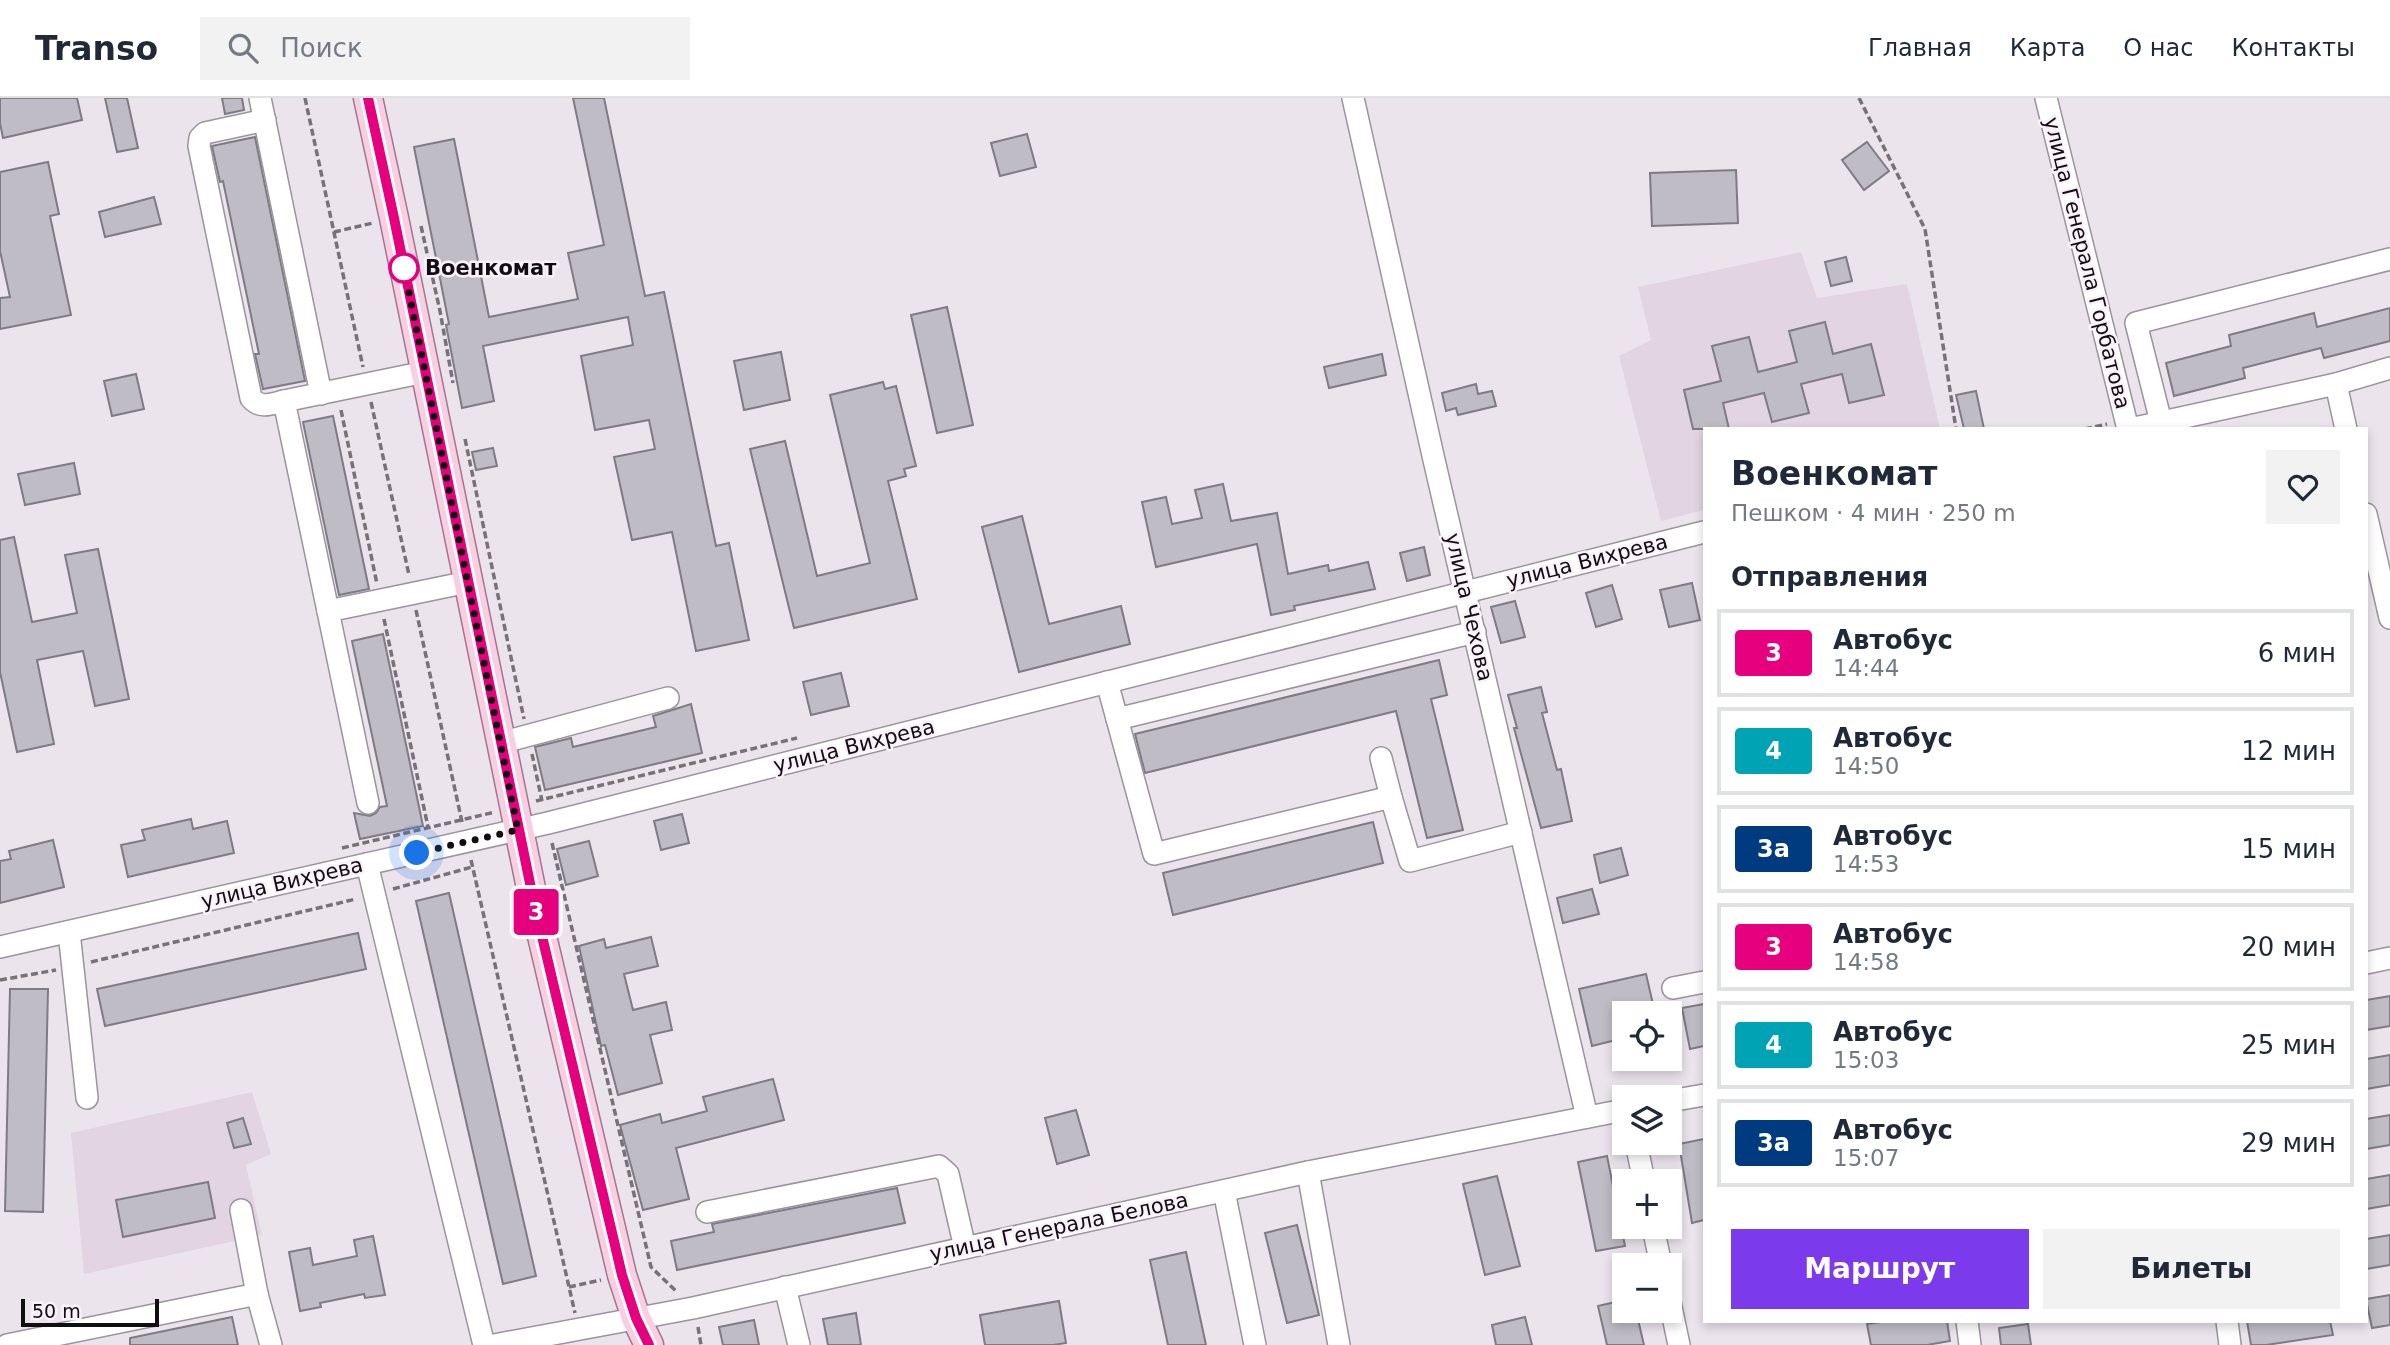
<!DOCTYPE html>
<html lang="ru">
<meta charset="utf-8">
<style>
:root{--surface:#fff;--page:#f2f2f3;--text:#1f2937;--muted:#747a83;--line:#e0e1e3;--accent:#7c3aed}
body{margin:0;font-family:"DejaVu Sans",sans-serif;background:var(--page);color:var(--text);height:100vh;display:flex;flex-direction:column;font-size:26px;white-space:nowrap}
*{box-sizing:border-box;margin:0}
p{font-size:23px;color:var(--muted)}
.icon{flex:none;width:38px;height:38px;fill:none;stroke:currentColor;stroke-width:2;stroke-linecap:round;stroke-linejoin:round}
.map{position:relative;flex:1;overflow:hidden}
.sheet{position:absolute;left:1703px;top:329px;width:665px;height:896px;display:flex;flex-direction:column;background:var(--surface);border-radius:0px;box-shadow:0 4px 10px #0003}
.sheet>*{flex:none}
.badge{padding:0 14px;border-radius:5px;font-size:24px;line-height:46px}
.fabs{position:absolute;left:1612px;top:903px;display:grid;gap:14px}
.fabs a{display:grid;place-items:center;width:70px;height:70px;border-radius:0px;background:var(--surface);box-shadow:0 4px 10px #0003;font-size:35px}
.scale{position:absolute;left:21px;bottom:18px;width:138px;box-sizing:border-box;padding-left:7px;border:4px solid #110e11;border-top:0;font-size:19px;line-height:24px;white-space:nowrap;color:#110e11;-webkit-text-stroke:5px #faf1fa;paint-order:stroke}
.you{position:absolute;width:35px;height:35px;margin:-18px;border:5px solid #fff;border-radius:50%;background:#1a73e8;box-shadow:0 0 0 10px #1a73e833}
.map>.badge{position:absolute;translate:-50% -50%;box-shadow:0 0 0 4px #fff}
h2{padding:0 28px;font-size:26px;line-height:63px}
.round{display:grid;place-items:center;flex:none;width:74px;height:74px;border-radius:0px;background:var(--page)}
.headline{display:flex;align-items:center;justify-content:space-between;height:119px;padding:0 28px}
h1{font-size:33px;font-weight:700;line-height:52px}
.button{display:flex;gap:14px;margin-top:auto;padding:14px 28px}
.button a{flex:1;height:80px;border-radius:0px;background:var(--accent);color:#fff;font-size:28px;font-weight:700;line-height:80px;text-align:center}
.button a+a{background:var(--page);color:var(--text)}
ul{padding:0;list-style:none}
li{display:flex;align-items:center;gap:21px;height:88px;margin:0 14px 10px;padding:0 14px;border:4px solid var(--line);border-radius:0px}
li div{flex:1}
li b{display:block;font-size:26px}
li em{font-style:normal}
li .badge{min-width:77px;font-weight:700;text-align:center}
header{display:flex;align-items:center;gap:42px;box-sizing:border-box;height:98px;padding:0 35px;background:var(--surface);border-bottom:2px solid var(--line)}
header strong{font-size:33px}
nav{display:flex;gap:38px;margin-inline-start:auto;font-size:24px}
.search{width:490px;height:63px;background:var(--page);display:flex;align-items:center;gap:18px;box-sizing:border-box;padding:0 24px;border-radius:0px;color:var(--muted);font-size:26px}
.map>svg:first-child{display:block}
.built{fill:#e2d4e2}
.building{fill:#bfbcc6;stroke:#7e7b85;stroke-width:2}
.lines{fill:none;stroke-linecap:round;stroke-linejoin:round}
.minor-casing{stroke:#9c949c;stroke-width:24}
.major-casing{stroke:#a5758d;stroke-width:31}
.path{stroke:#777277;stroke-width:3.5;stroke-dasharray:7 3.5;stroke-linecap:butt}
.minor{stroke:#fff;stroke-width:21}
.major{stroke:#f8cee3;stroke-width:28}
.line-casing{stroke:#fff;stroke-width:16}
.line{stroke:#e6007e;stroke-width:10}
.walk{stroke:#110e11;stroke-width:7;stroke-dasharray:0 12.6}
.stop-dot{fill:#fff;stroke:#e6007e;stroke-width:3.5}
.labels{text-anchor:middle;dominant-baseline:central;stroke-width:5;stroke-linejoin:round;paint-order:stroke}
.street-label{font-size:21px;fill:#110e11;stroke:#faf1fa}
.stop-label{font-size:21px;font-weight:bold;fill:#110e11;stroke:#faf1fa;text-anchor:start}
</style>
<header>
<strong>Transo</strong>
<div class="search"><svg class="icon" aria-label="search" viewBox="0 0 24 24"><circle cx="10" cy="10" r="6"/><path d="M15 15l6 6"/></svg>Поиск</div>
<nav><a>Главная</a><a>Карта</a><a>О нас</a><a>Контакты</a></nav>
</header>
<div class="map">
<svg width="2390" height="1247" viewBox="0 0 2390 1247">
<rect width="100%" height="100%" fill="#ece4ed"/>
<!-- built -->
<g class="built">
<path d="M 1801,154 L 1817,200 L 1907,186 L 1940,331 L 1704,331 L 1704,412 L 1661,423 L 1619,258 L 1651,242 L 1638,189 Z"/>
<path d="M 252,994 L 271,1056 L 246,1067 L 262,1137 L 84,1176 L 71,1035 Z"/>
</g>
<!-- building -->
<g class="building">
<path d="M 0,0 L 77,0 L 82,22 L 3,40 L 0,25 Z"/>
<path d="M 105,0 L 127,0 L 138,50 L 117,54 Z"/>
<path d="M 222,0 L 242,0 L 244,12 L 225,16 Z"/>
<path d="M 573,0 L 604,0 L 645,198 L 664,194 L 716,448 L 729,445 L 749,542 L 696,553 L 672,434 L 632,442 L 614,359 L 655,351 L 649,322 L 595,332 L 581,258 L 633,247 L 628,219 L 483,248 L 494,303 L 462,310 L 446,227 L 449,226 L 414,49 L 454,41 L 489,219 L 578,201 L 568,155 L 604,147 Z"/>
<path d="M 1027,36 L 1036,69 L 1000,78 L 991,45 Z"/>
<path d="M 255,39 L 305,283 L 263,291 L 255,256 L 259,256 L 223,83 L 220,84 L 212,48 Z"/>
<path d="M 1867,44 L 1889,73 L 1864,92 L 1842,62 Z"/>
<path d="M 48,64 L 59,116 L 50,118 L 71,217 L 0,231 L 0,200 L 10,199 L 0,153 L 0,74 Z"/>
<path d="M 1736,72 L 1738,125 L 1652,128 L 1650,75 Z"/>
<path d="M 154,99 L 161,126 L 105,139 L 99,114 Z"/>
<path d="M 1846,159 L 1852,183 L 1831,188 L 1825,164 Z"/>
<path d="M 947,209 L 973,327 L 937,335 L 911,217 Z"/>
<path d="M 2390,210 L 2390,243 L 2324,260 L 2321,250 L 2243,270 L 2245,280 L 2174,298 L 2166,265 L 2231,248 L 2229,237 L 2314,215 L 2317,229 Z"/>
<path d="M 1825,224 L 1833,256 L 1871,246 L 1884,297 L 1849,305 L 1842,276 L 1801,286 L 1809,315 L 1772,324 L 1764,295 L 1723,305 L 1729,331 L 1693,331 L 1684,292 L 1721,283 L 1712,248 L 1749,239 L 1758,274 L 1797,264 L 1789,233 Z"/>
<path d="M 781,254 L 790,302 L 744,312 L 734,263 Z"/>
<path d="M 1382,256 L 1386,277 L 1329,290 L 1324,269 Z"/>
<path d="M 136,276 L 144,311 L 112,318 L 104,283 Z"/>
<path d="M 883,284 L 885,291 L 896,288 L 916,368 L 904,371 L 906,378 L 888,383 L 917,501 L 794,530 L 750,351 L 785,343 L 817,478 L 870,465 L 830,297 Z"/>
<path d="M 1476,286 L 1478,296 L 1492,293 L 1496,308 L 1458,317 L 1456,310 L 1446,313 L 1442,295 Z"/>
<path d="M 1976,293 L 1984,331 L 1964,331 L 1956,297 Z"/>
<path d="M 333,318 L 369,491 L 339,497 L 303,324 Z"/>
<path d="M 493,350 L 497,368 L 476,372 L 472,354 Z"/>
<path d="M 74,365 L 80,396 L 25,407 L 18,376 Z"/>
<path d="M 1223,386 L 1231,423 L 1277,415 L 1288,476 L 1328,467 L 1329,473 L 1368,464 L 1375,491 L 1294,508 L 1295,512 L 1271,517 L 1257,446 L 1156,469 L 1142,404 L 1166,399 L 1172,426 L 1202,420 L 1195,392 Z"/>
<path d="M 1022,418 L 1049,526 L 1121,508 L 1130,546 L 1019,574 L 982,429 Z"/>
<path d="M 14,439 L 32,524 L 77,515 L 65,457 L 98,451 L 129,601 L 95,608 L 83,553 L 37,562 L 54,646 L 17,654 L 0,574 L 0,442 Z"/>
<path d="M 1424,449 L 1430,477 L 1407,483 L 1400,455 Z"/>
<path d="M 1692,485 L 1700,522 L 1669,529 L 1660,492 Z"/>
<path d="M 1612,487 L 1622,521 L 1596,529 L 1586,495 Z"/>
<path d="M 1515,503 L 1525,539 L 1501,545 L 1491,509 Z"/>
<path d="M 383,536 L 423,728 L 360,741 L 354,715 L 370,718 L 376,715 L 380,709 L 387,708 L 352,543 Z"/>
<path d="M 1439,562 L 1447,597 L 1431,601 L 1463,732 L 1427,740 L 1396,613 L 1145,675 L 1135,636 Z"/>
<path d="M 841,575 L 849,608 L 811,617 L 803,584 Z"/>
<path d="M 1541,589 L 1547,614 L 1542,615 L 1557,672 L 1561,671 L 1572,723 L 1541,730 L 1514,630 L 1517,630 L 1508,597 Z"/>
<path d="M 691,606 L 702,655 L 545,692 L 535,649 L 571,640 L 573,649 L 656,629 L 653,618 Z"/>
<path d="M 682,716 L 689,745 L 661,752 L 654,723 Z"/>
<path d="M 191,721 L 193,731 L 227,723 L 234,755 L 128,779 L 121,747 L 145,742 L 142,732 Z"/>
<path d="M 1373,724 L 1383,765 L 1173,817 L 1163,775 Z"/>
<path d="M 53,742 L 64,789 L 0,805 L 0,763 L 11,761 L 9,753 Z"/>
<path d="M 589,743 L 598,778 L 566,787 L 557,751 Z"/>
<path d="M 1621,750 L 1628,777 L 1600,785 L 1594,757 Z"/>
<path d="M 1592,791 L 1599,816 L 1563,825 L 1557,800 Z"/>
<path d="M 449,795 L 536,1178 L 503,1186 L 416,803 Z"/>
<path d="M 358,835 L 366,871 L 105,928 L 97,891 Z"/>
<path d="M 651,839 L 658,868 L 624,876 L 633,912 L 666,904 L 672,932 L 650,937 L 662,985 L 618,997 L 605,947 L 601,948 L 579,848 L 604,841 L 606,850 Z"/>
<path d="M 1646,876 L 1655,915 L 1624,915 L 1624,940 L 1592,948 L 1579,891 Z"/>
<path d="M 10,891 L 48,891 L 43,1114 L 5,1113 Z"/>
<path d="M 2390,898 L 2390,928 L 2366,932 L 2366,902 Z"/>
<path d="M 1704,906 L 1704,948 L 1690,951 L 1682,910 Z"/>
<path d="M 2390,957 L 2390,987 L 2366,991 L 2366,961 Z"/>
<path d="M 773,981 L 784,1022 L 676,1050 L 689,1101 L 643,1112 L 620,1027 L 660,1016 L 662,1025 L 707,1013 L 703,999 Z"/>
<path d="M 1076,1012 L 1089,1057 L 1057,1066 L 1045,1020 Z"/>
<path d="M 2390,1017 L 2390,1047 L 2366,1051 L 2366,1021 Z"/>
<path d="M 243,1020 L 251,1046 L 234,1050 L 227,1025 Z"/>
<path d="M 1704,1041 L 1704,1122 L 1692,1125 L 1679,1046 Z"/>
<path d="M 1607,1058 L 1625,1148 L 1596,1153 L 1578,1064 Z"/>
<path d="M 2390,1077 L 2390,1107 L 2366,1111 L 2366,1081 Z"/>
<path d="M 1497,1078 L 1520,1168 L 1485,1177 L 1463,1086 Z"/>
<path d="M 208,1084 L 215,1120 L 123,1139 L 116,1102 Z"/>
<path d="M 897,1090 L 905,1125 L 677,1172 L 671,1143 L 714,1134 L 712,1126 Z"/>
<path d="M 1297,1127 L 1319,1217 L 1287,1225 L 1265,1135 Z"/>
<path d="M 2390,1137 L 2390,1167 L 2366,1171 L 2366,1141 Z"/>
<path d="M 373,1138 L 385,1197 L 365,1200 L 364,1196 L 320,1205 L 321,1209 L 300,1213 L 289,1154 L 310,1150 L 313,1167 L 357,1158 L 354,1142 Z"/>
<path d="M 1186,1154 L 1206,1247 L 1168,1247 L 1150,1162 Z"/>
<path d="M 2390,1197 L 2390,1227 L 2372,1230 L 2366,1201 Z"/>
<path d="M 1624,1202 L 1624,1213 L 1636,1213 L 1644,1247 L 1607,1247 L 1598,1208 Z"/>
<path d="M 1059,1203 L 1066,1245 L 1053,1247 L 985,1247 L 980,1217 Z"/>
<path d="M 856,1215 L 861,1247 L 828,1247 L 823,1221 Z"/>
<path d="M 232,1219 L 238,1247 L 130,1247 L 130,1240 Z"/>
<path d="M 1525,1219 L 1532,1247 L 1496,1247 L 1492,1227 Z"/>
<path d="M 754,1222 L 759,1247 L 723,1247 L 719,1229 Z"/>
<path d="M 1887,1223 L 1947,1223 L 1950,1243 L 1927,1247 L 1871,1247 L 1867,1226 Z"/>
<path d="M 2247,1223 L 2330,1223 L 2333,1237 L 2266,1247 L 2251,1247 Z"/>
<path d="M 2028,1226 L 2031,1247 L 2001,1247 L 1999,1230 Z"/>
</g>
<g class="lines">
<!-- minor casing -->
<g class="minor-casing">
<g id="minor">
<path d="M 260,0 L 321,296"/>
<path d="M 1353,0 L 1434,362 L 1587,1019"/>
<path d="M 2046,0 L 2128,331"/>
<path d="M 265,22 L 205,35 L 200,40 L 199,48 L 251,300 C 260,311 271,306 284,303"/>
<path d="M 2336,286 L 2346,331"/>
<path d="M 2161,324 L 2136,225 L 2390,161"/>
<path d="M 2130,331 L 2336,286 L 2390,270"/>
<path d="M 2366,416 L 2390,520"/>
<path d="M 328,513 L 284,303 L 425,274"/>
<path d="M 1107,584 L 1154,756 L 1391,699 L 1410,763 L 1521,734"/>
<path d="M 1117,621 L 1475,534"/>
<path d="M 500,645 L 668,600"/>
<path d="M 1381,660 L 1391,699"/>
<path d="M 368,705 L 328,513 L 468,484"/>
<path d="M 367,766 L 484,1247"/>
<path d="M 69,834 L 87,1000"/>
<path d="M 0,849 L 548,725 L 1704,434"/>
<path d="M 2366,865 L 2390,860"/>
<path d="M 1673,890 L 1704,884"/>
<path d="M 1670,1003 L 1704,997"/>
<path d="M 1636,1045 L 1644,1083"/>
<path d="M 1308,1074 L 1339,1247"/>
<path d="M 1224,1093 L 1255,1247"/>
<path d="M 241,1112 L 257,1196"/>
<path d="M 707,1114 L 939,1068 L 948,1076 L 965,1150"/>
<path d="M 1653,1129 L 1661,1167"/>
<path d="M 785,1189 L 799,1247"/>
<path d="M 1670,1204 L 1679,1247"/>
<path d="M 1967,1223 L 1970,1247"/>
<path d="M 2227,1223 L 2230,1247"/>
<path d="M 7,1247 L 257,1196 L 271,1247"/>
<path d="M 494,1247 L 693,1210 L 1308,1074 L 1624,1012"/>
</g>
</g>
<!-- major casing -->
<g class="major-casing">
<path id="major" d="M 368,0 L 394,120 L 533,800 L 622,1177 L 636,1220 L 649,1247"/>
</g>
<!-- path -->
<g class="path">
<path d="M 305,0 L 363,269"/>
<path d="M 1859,0 L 1925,131 L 1956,331"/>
<path d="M 421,128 L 440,213 L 453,285"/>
<path d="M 334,134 L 373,125"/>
<path d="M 371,304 L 409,477"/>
<path d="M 341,312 L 377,486"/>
<path d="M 2085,331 L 2107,326"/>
<path d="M 465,341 L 524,621"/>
<path d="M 416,512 L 462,724"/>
<path d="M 384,521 L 428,729"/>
<path d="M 532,656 L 542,703"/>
<path d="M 536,703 L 797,640"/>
<path d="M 552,745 L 651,1169 L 677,1194"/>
<path d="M 342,750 L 495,714"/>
<path d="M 471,762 L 575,1215"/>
<path d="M 393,791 L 472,769"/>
<path d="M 91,864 L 356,801"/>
<path d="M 0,882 L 56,872"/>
<path d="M 569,1189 L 601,1182"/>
<path d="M 698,1229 L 701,1247"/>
</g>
<!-- minor -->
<use href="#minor" class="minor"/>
<!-- major -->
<use href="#major" class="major"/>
</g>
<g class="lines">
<!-- line casing -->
<g class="line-casing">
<path id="line" d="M 368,0 L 394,120 L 533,800 L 622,1177 L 636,1220 L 649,1247"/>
</g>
<!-- line -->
<use href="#line" class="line"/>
<!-- walk -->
<path class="walk" d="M 404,170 L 518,732 L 417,755"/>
</g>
<!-- markers -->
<circle class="stop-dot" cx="404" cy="170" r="14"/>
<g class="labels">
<!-- street labels -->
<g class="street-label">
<text transform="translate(2087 165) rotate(76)">улица Генерала Горбатова</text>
<text transform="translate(1587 463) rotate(-14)">улица Вихрева</text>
<text transform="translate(1469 509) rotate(77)">улица Чехова</text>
<text transform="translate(854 648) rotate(-14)">улица Вихрева</text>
<text transform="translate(282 785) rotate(-13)">улица Вихрева</text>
<text transform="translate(1059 1129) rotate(-12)">улица Генерала Белова</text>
</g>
<!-- stop labels -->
<g class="stop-label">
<text x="425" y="170">Военкомат</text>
</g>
</g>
</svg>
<div class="fabs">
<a><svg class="icon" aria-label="locate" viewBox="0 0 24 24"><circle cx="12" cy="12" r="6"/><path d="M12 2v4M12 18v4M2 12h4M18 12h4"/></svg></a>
<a><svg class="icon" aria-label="layers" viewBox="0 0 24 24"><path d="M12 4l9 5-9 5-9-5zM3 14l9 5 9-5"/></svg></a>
<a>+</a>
<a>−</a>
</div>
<div class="scale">50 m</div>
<div class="you" style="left:417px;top:755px"></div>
<b class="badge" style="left:536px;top:814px;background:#e6007e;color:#fff">3</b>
<section class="sheet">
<div class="headline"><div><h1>Военкомат</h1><p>Пешком · 4 мин · 250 m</p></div><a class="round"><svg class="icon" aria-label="heart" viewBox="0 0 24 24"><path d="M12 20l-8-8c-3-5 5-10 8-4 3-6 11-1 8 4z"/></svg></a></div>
<h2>Отправления</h2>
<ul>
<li><span class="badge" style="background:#e6007e;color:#fff">3</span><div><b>Автобус</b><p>14:44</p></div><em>6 мин</em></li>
<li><span class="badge" style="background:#00a3b4;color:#fff">4</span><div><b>Автобус</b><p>14:50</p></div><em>12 мин</em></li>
<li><span class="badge" style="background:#003b80;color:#fff">3а</span><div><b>Автобус</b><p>14:53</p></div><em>15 мин</em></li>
<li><span class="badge" style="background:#e6007e;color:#fff">3</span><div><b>Автобус</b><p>14:58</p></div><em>20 мин</em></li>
<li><span class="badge" style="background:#00a3b4;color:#fff">4</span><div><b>Автобус</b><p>15:03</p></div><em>25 мин</em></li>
<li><span class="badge" style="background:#003b80;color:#fff">3а</span><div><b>Автобус</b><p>15:07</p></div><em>29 мин</em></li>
</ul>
<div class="button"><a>Маршрут</a><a>Билеты</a></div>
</section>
</div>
